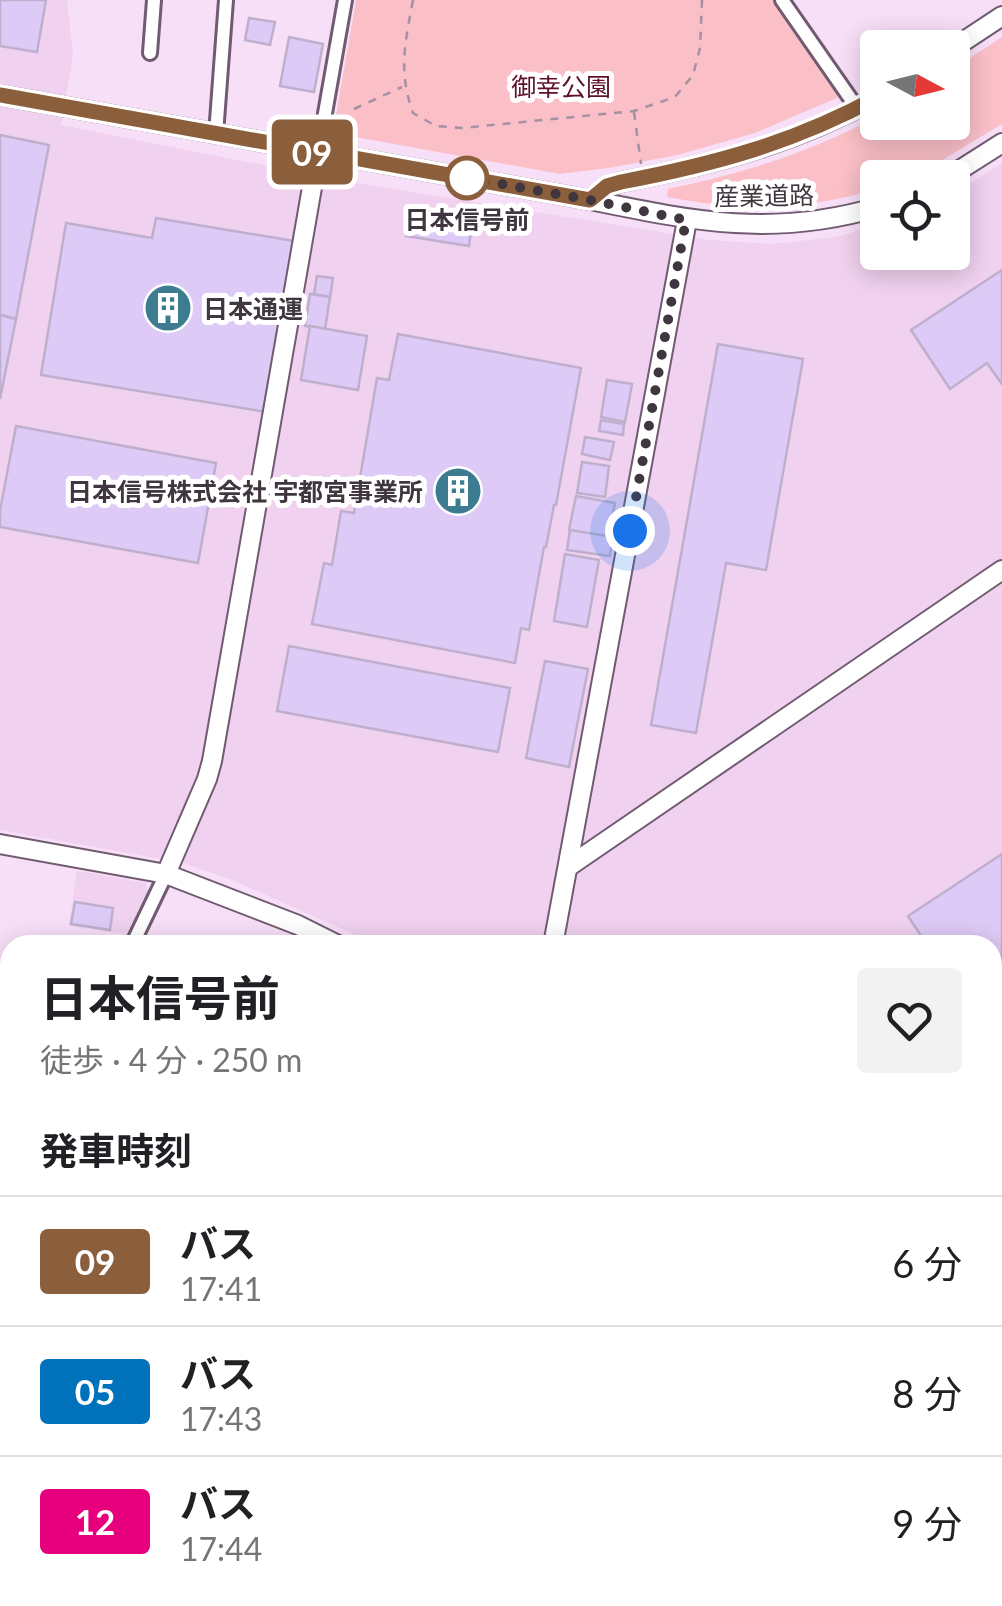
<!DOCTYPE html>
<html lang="ja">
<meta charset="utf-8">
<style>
:root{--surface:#fff;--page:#f2f2f2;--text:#202124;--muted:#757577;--line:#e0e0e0}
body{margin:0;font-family:Lato,"Noto Sans JP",sans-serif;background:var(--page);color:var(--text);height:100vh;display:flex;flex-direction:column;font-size:38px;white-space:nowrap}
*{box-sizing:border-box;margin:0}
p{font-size:32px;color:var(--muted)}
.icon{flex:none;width:55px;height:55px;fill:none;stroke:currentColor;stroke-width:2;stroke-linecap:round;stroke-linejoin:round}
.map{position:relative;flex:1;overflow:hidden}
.side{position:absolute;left:0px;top:935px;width:1002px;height:672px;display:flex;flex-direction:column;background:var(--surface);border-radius:30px 30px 0 0;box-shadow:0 5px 25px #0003}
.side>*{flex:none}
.badge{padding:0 20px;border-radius:8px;font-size:35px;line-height:65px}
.needle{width:65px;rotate:97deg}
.fabs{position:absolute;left:860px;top:30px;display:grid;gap:20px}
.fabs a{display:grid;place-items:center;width:110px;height:110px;border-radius:10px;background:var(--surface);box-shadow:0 5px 25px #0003;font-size:50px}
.you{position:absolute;width:50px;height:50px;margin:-25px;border:8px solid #fff;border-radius:50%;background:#1a73e8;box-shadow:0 0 0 15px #1a73e833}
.map>.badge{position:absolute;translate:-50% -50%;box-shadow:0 0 0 5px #fff}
h2{padding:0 40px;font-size:38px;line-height:90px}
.round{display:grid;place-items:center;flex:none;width:105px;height:105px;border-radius:10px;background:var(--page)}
.head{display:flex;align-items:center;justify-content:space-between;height:170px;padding:0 40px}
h1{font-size:48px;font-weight:700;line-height:75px}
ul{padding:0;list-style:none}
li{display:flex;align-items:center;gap:30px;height:130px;padding:0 40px;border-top:2px solid var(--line)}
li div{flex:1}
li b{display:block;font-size:38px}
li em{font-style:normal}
li .badge{min-width:110px;font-weight:700;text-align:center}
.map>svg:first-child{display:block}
.built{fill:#f0d1ef}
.green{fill:#fbbfc8}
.building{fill:#decaf6;stroke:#beb0cd;stroke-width:2.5}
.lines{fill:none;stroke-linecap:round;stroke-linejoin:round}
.lane-casing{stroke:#705b70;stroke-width:11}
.street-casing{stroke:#705b70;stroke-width:18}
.secondary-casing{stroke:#705b70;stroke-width:22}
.highway-casing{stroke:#705b70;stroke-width:28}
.path{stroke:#a491a3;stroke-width:2.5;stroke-dasharray:8 8;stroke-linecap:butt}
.lane{stroke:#fff;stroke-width:6}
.street{stroke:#fff;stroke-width:12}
.secondary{stroke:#fff;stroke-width:18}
.highway{stroke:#fff;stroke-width:22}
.line-casing{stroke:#fff;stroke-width:22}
.line{stroke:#8b5e3c;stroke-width:15}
.walk{stroke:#40363f;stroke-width:10;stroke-dasharray:0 18}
.stop-dot{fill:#fff;stroke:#8b5e3c;stroke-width:5}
.labels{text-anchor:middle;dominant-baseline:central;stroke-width:10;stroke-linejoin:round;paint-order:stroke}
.park-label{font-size:25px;fill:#5c0f26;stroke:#fff}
.street-label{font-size:25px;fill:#40363f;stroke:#fff}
.stop-label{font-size:25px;font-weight:bold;fill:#40363f;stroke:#fff}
.poi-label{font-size:25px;font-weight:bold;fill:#40363f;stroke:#fff;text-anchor:start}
</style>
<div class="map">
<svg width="1002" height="1606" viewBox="0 0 1002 1606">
<rect width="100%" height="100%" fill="#f8dff8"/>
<!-- built -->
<g class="built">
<path d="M 0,0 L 67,0 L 73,56 L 61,125 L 343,181 L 710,240 L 772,244 L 836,237 L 877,225 L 878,252 L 952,252 L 953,194 L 1002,163 L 1002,1606 L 973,1606 L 966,1598 L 992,1598 L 992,945 L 378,945 L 230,879 L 183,863 L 0,830 Z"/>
<path d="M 77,871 L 146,883 L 149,897 L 130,935 L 69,926 Z"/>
<path d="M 467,1598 L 614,1598 L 610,1606 L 450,1606 Z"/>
</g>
<!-- green -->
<g class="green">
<path d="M 356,0 L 786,0 L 842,79 L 839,97 L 755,133 L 677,155 L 615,167 L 560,174 L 333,133 Z"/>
<path d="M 1002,37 L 1002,124 L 919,174 L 911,177 L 878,178 L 877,189 C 801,211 745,212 667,197 L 668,189 C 740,174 813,152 877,116 L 878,122 L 952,122 L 953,69 Z"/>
</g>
<!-- building -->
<g class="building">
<path d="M 0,0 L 46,0 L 37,52 L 0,46 Z"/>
<path d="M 249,18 L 275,22 L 270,45 L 245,40 Z"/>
<path d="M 289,37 L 323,44 L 314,92 L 280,86 Z"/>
<path d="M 0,135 L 49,145 L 16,319 L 0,315 Z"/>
<path d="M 156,218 L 294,241 L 266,412 L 41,375 L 66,223 L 152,238 Z"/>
<path d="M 409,220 L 471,230 L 469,246 L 406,236 Z"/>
<path d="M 1002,270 L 1002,384 L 987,363 L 950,389 L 911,330 Z"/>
<path d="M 317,276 L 333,278 L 330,297 L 314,294 Z"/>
<path d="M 310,294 L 330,297 L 325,329 L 305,326 Z"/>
<path d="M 0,315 L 16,319 L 0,399 Z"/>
<path d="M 310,326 L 367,336 L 358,390 L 301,380 Z"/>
<path d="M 398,334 L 581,368 L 556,505 L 554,505 L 546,547 L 544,547 L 529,630 L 521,628 L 515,663 L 312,624 L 324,563 L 332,565 L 341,511 L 354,513 L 377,378 L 389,380 Z"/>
<path d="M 718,344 L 803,359 L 766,570 L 726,563 L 696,733 L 651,725 Z"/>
<path d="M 607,380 L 632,384 L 625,422 L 601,417 Z"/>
<path d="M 601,420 L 624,424 L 623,435 L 599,431 Z"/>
<path d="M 16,426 L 216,463 L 198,563 L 0,527 L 0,511 Z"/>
<path d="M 585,437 L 614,442 L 610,460 L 582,454 Z"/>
<path d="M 582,462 L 609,466 L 605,497 L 577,493 Z"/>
<path d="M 576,496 L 615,503 L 608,537 L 569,530 Z"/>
<path d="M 570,530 L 613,537 L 610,556 L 567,550 Z"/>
<path d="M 565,554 L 599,560 L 587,627 L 554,621 Z"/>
<path d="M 289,646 L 510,688 L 498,752 L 277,711 Z"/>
<path d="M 545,661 L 588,669 L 569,767 L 526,758 Z"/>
<path d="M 1002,854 L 1002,1025 L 992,1031 L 992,945 L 927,945 L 908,916 Z"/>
<path d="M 75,902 L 113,908 L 110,930 L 71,924 Z"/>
<path d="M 1002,1469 L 1002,1539 L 992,1525 L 992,1476 Z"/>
</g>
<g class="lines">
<!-- lane casing -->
<g class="lane-casing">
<path id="lane" d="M 0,992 L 10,994"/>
</g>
<!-- street casing -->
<g class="street-casing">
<g id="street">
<path d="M 782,0 L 857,108"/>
<path d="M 150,53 L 154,0"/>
<path d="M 216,134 L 226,0"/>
<path d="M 318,153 L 345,0"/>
<path d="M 132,945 L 166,874"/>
<path d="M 0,1580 L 10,1540"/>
<path d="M 107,1606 L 144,1598"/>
</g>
</g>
<!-- secondary casing -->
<g class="secondary-casing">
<g id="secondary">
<path d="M 952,49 L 1002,16"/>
<path d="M 0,95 L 590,200 C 693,221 773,238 878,207"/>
<path d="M 947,178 L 1002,143"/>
<path d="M 590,200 L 607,187 L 621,182 C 715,164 793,144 878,97"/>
<path d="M 0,844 L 166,874 L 298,925 L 338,945"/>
<path d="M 568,867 L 1002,570"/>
<path d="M 166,874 L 207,779 L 212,761 L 318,153"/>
<path d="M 553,945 L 687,220"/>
<path d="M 953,1598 L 959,1606"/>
</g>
</g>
<!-- highway casing -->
<g class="highway-casing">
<g id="highway">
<path d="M 992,1254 L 1002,1247"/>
<path d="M 992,1272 L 1002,1266"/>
<path d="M 992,1304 L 1002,1298"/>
<path d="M 189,1606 L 219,1598"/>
<path d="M 304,1606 L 329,1598"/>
</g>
</g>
<!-- path -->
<g class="path">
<path d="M 413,0 C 405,43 398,71 413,113 L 436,126 L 462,128 L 634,111 L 675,97 L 693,75 L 700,48 L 702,0"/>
<path d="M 354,109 L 402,87"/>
<path d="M 634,112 L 641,164"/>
</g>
<!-- lane -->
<use href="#lane" class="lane"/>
<!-- street -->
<use href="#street" class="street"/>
<!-- secondary -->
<use href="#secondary" class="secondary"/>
<!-- highway -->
<use href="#highway" class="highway"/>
</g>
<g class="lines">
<!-- line casing -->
<g class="line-casing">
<path id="line" d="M 0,95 L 590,200 L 607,186 L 621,182 C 715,164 793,143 878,97"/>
</g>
<!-- line -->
<use href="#line" class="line"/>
<!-- walk -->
<path class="walk" d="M 467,178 L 590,200 L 686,220 L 630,531"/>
</g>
<!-- icons -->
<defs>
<g id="building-disc" transform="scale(2.5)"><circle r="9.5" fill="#3c7b90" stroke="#fff"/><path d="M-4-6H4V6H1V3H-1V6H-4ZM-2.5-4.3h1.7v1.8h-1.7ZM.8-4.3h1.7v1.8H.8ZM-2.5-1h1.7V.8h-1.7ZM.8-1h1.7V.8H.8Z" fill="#fff"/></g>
</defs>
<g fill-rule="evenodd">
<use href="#building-disc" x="168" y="308"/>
<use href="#building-disc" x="458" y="491"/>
</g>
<!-- markers -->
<circle class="stop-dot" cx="467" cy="178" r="20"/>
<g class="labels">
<!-- park labels -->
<g class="park-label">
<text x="561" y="86">御幸公園</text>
</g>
<!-- street labels -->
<g class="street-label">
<text transform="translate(764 195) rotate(-1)">産業道路</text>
</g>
<!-- stop labels -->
<g class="stop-label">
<text x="467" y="219">日本信号前</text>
</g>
<!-- poi labels -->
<g class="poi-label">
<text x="203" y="308">日本通運</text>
<text x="423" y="491" text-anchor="end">日本信号株式会社 宇都宮事業所</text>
</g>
</g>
</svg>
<div class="fabs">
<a><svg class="needle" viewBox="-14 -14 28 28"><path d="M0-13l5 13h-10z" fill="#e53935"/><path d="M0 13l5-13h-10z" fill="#757577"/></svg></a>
<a><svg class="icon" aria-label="locate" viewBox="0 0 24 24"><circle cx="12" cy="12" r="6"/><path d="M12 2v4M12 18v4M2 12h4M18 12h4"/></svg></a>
</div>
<div class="you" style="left:630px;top:531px"></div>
<b class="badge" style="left:312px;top:152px;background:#8b5e3c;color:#fff">09</b>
<section class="side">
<div class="head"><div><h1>日本信号前</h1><p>徒歩 · 4 分 · 250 m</p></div><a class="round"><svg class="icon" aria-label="heart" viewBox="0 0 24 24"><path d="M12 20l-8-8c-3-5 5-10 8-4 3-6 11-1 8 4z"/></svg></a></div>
<h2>発車時刻</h2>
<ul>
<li><span class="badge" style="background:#8b5e3c;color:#fff">09</span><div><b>バス</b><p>17:41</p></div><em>6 分</em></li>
<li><span class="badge" style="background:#0072bc;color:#fff">05</span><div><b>バス</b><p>17:43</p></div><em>8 分</em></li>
<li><span class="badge" style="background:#e6007e;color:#fff">12</span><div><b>バス</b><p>17:44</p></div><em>9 分</em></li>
</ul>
</section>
</div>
